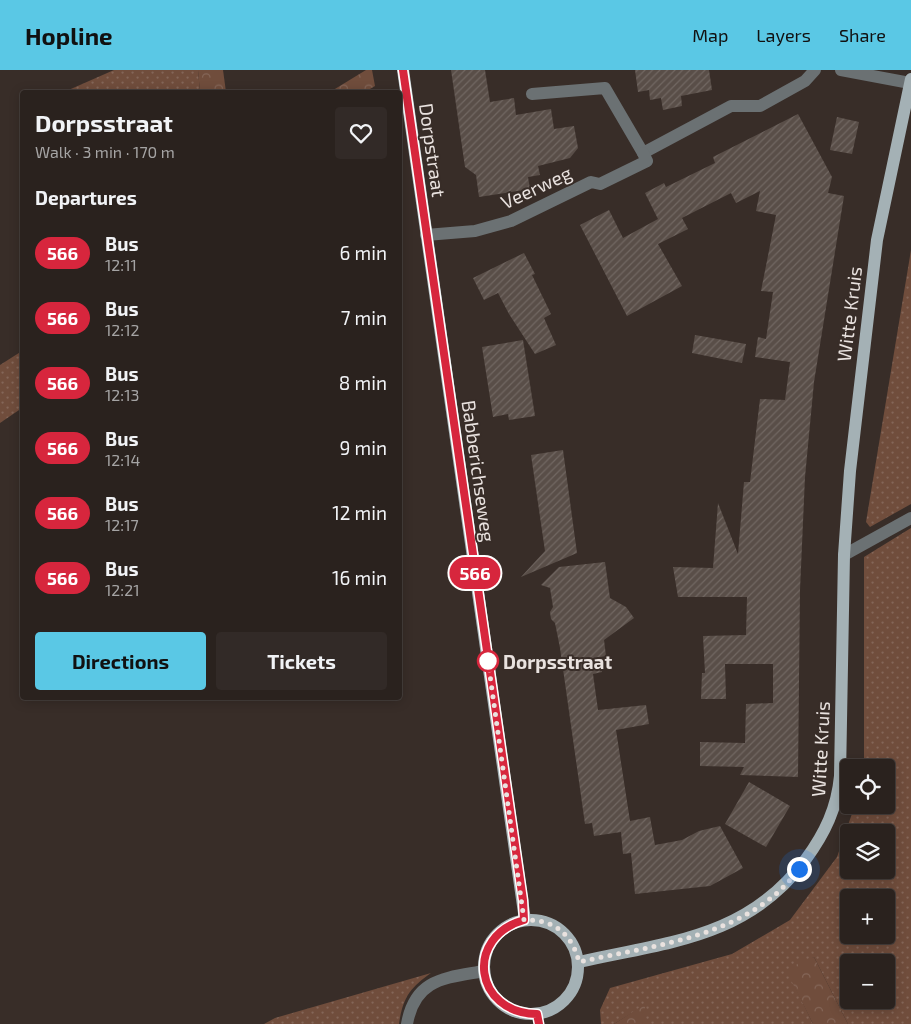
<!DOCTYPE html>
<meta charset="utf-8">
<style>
:root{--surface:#2a221e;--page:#322a27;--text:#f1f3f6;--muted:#a5a4a4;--line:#463f3c;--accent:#5ac8e5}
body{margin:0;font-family:"Exo 2",sans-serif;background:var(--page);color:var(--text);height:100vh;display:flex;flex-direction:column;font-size:19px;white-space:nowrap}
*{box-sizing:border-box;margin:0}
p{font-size:16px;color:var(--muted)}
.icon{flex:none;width:28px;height:28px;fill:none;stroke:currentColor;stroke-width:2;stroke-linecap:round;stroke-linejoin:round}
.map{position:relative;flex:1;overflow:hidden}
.sheet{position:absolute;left:20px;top:20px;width:382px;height:610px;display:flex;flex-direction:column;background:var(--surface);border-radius:5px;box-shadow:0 2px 12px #0003,0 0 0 1px var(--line)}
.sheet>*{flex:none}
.badge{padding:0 10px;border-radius:16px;font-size:18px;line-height:32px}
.fabs{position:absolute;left:840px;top:689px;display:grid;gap:10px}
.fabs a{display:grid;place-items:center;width:55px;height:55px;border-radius:5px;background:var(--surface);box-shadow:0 2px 12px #0003,0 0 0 1px var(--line);font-size:25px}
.you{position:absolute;width:25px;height:25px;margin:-12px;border:4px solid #fff;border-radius:50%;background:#1a73e8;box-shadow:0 0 0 8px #1a73e833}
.map>.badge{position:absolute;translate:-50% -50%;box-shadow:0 0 0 2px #fff}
h2{padding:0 15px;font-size:19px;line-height:45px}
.round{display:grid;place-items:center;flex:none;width:52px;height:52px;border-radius:5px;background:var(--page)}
.overview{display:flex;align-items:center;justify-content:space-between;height:85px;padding:0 15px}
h1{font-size:24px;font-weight:700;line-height:38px}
.cta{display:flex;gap:10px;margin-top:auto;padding:10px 15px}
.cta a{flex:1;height:58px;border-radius:5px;background:var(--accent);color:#111;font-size:20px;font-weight:700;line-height:58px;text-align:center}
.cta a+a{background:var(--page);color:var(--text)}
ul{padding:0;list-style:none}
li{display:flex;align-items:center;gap:15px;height:65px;padding:0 15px}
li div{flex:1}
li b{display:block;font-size:19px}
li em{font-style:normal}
li .badge{min-width:55px;font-weight:700;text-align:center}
header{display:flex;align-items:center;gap:30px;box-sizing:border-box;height:70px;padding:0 25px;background:var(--accent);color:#111}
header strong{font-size:24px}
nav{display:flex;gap:28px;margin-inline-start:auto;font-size:18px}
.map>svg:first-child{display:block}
.grass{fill:url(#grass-dots);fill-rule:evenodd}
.forest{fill:url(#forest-crowns)}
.building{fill:url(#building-hatch)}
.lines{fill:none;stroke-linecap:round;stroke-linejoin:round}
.minor{stroke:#6b7173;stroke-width:12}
.major{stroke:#a4b1b5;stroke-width:12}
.line-casing{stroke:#fff;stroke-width:11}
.line{stroke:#d7263d;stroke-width:8}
.walk{stroke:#e9e2df;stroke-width:5;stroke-dasharray:0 9}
.stop-dot{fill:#fff;stroke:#d7263d;stroke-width:2.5}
.labels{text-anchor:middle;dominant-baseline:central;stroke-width:4;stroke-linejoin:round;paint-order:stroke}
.street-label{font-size:19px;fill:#e9e2df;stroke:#382d28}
.stop-label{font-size:19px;font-weight:bold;fill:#e9e2df;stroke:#382d28;text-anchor:start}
</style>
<header>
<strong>Hopline</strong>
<nav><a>Map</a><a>Layers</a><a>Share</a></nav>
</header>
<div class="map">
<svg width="911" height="954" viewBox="0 0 911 954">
<defs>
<pattern id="grass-dots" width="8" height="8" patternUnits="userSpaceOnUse" patternTransform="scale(1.25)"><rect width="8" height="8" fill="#704d3c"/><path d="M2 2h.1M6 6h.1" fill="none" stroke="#846658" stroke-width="1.8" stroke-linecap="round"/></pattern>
<pattern id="forest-crowns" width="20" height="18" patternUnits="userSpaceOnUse" patternTransform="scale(1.25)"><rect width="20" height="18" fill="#704d3c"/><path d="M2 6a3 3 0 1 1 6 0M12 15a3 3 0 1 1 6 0" fill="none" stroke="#846658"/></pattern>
<pattern id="building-hatch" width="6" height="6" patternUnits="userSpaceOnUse" patternTransform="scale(1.25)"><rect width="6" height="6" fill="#594e48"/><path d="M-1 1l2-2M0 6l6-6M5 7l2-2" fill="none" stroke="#716762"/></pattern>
</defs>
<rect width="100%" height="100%" fill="#382d28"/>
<!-- grass -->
<g class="grass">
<path d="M 114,0 L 198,0 L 200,22 L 64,22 Z"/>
<path d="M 911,180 L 911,434 L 870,457 L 866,452 Z"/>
<path d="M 22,281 L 22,338 L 0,353 L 0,295 Z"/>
<path d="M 911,458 L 911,954 L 848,954 L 814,887 L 788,902 L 813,954 L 645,954 L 645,935 L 614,954 L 601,954 L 600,940 L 610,918 L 732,884 L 790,850 L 837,787 L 855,735 L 886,735 L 886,698 L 864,697 L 864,487 ZM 849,762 L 886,762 L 886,800 L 849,800 ZM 849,828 L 886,828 L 886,865 L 849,865 ZM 849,892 L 886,892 L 886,930 L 849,930 Z"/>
<path d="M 431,903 C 410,918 403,927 399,954 L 264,954 L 275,948 Z"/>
</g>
<!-- forest -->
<g class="forest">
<path d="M 198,0 L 223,0 L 226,22 L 200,22 Z"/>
<path d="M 366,0 L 372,0 L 375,16 L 365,22 L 330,22 Z"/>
<path d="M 814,887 L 848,954 L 813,954 L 787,902 L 801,891 Z"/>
<path d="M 645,934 L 645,954 L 614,954 Z"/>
</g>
<!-- building -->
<g class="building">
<path d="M 451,0 L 485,0 L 490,32 L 514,28 L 516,45 L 551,39 L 554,59 L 574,56 L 578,78 L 570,88 L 538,96 L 540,105 L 528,107 L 530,119 L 479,127 L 476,105 L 465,97 Z"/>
<path d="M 635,0 L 709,0 L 712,20 L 681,26 L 682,36 L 663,40 L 661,28 L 650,30 L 649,20 L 638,22 Z"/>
<path d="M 798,44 L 832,107 L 828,123 L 844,126 L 814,312 L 805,407 L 800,520 L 798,707 L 740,705 L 744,697 L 700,696 L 700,672 L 745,673 L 746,634 L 773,633 L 773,594 L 725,594 L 726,629 L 701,629 L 702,603 L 705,603 L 703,566 L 746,565 L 747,527 L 678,527 L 673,497 L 713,498 L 718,433 L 738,484 L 744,412 L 750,412 L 760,329 L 785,330 L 790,292 L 755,287 L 758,267 L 766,269 L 773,222 L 761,221 L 776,145 L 756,141 L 760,121 L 736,133 L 731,123 L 682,148 L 688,159 L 658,174 L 682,216 L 627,246 L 580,155 L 609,140 L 623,168 L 658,149 L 645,123 L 664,113 L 666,117 L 715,93 L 713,87 Z"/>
<path d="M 837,47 L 859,52 L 852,84 L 830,80 Z"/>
<path d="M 524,183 L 535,204 L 532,205 L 551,244 L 544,248 L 556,275 L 535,284 L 509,244 L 498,223 L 484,230 L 473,208 Z"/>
<path d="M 695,265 L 746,274 L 742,293 L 692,283 Z"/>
<path d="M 523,270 L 535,346 L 509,350 L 508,344 L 493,347 L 482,277 Z"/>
<path d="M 563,380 L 577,483 L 521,507 L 545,481 L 531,385 Z"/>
<path d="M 605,492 L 610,528 L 626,537 L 634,548 L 604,570 L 606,586 L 600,587 L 602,602 L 593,604 L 598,640 L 646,635 L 649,654 L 616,660 L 630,751 L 650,747 L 655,775 L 682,770 L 699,761 L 720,756 L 743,798 L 710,816 L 635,824 L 631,783 L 623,784 L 621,762 L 594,766 L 592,753 L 585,754 L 560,578 L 555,553 L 551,549 L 550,542 L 553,537 L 550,518 L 541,515 L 559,497 Z"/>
<path d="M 749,712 L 790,736 L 766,777 L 725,754 Z"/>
</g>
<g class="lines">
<!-- minor -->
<g class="minor">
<path d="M 841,0 L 910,13"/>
<path d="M 532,24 L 605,18 L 643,83 L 731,36 L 760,36 L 805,11 L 815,0"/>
<path d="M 426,165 L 475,161 L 511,151 L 591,112 L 600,114 L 647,91 L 643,83"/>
<path d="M 844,485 L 911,448"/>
<path d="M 407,954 C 415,908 446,908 484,901"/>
</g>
<!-- major -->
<g class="major">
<path d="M 403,0 L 525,850"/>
<circle cx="531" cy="897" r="47"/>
<path d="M 579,892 C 668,872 748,868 806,789 C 825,763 837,738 840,706 L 844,485 L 850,401 L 877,170 L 911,9"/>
</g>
</g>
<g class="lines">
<!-- line casing -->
<g class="line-casing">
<path id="line" d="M 403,0 L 523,830 L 524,850 C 464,867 474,943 537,944 L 539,954"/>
</g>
<!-- line -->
<use href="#line" class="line"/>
<!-- walk -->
<path class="walk" d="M 488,591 L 524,850 C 554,849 572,864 579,892 C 655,875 749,867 799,799"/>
</g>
<!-- markers -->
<circle class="stop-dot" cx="488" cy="591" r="10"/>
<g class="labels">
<!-- street labels -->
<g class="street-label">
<text transform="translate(433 80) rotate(82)">Dorpstraat</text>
<text transform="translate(536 117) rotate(-25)">Veerweg</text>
<text transform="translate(849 244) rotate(-83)">Witte Kruis</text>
<text transform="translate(479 401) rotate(82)">Babberichseweg</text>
<text transform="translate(820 679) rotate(-87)">Witte Kruis</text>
</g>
<!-- stop labels -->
<g class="stop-label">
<text x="503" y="591">Dorpsstraat</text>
</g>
</g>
</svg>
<div class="fabs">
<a><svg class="icon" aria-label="locate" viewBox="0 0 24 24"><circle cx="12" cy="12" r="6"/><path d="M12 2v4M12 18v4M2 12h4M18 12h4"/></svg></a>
<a><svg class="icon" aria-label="layers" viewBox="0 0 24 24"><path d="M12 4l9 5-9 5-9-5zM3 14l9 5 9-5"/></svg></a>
<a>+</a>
<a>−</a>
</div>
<div class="you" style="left:799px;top:799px"></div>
<b class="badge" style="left:475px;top:503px;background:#d7263d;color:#fff">566</b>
<section class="sheet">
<div class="overview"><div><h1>Dorpsstraat</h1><p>Walk · 3 min · 170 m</p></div><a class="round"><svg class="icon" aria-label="heart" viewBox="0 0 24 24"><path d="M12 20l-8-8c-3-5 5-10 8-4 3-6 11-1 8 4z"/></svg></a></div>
<h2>Departures</h2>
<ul>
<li><span class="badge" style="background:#d7263d;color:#fff">566</span><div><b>Bus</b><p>12:11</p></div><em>6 min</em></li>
<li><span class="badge" style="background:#d7263d;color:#fff">566</span><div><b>Bus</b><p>12:12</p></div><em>7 min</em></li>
<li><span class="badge" style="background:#d7263d;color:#fff">566</span><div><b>Bus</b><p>12:13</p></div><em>8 min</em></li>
<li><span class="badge" style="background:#d7263d;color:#fff">566</span><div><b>Bus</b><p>12:14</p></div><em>9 min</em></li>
<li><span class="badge" style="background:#d7263d;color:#fff">566</span><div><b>Bus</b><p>12:17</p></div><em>12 min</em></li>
<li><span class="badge" style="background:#d7263d;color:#fff">566</span><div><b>Bus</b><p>12:21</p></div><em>16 min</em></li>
</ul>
<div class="cta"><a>Directions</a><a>Tickets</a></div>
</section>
</div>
